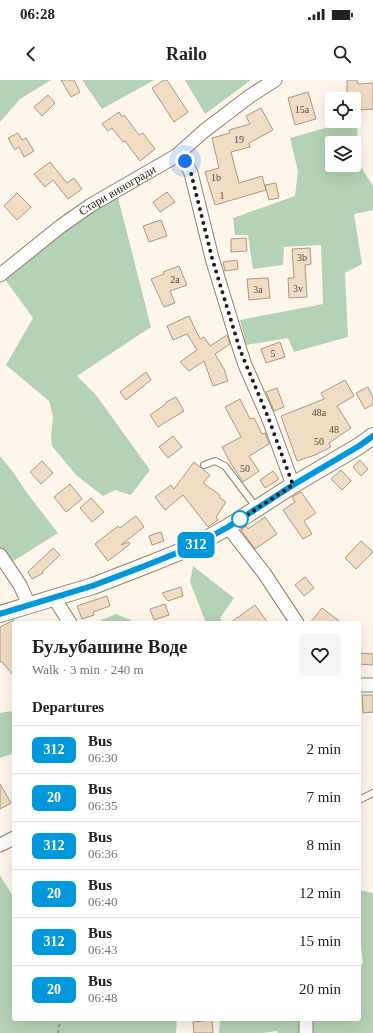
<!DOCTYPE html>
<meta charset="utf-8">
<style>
:root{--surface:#fff;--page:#f6f6f6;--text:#202124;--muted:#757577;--line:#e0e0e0}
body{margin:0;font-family:Georgia,serif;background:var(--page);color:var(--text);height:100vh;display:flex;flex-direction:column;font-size:15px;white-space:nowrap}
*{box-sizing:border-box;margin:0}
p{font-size:13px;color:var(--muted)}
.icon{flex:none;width:22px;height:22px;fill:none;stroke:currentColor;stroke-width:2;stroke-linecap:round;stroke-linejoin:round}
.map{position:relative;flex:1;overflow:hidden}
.sheet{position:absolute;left:12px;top:541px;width:349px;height:400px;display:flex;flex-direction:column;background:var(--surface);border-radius:4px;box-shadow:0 4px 16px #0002}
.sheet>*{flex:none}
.badge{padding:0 8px;border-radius:6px;font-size:14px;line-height:26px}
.fabs{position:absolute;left:325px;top:12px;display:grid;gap:8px}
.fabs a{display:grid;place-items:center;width:36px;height:36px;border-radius:4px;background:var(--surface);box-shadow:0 4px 16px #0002;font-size:20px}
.you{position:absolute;width:20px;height:20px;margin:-10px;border:3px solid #fff;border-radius:50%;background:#1a73e8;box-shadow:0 0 0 6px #1a73e833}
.map>.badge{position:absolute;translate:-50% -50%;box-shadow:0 0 0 2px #fff}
h2{padding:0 20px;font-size:15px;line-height:36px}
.round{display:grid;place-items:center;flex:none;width:42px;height:42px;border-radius:4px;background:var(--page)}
.headline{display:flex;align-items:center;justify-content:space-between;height:68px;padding:0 20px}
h1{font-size:19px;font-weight:800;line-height:30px}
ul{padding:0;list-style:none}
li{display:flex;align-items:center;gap:12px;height:48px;padding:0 20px;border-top:1px solid var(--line)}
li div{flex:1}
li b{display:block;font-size:15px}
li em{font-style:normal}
li .badge{min-width:44px;font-weight:700;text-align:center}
.status{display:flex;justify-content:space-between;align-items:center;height:28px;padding:0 20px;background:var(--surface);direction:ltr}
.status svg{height:11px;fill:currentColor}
header{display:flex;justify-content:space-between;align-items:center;height:52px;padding:0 20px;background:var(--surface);font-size:18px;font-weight:800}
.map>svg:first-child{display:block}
.green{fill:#b4d2b5;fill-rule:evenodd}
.building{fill:#f1ddc3;stroke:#aa987f}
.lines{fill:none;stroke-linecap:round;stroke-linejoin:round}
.service-casing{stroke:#907f66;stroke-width:8}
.minor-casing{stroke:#907f66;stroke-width:15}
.tertiary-casing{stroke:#907f66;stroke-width:18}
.path{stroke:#a0998e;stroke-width:2;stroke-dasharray:3 3;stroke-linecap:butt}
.service{stroke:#fff;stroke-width:6}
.minor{stroke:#fff;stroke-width:13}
.tertiary{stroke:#fff;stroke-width:16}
.line-casing{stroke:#fff;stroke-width:9}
.line{stroke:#0098da;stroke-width:6}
.walk{stroke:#20190f;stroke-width:4;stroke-dasharray:0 7.2}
.stop-dot{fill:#fff;stroke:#0098da;stroke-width:2}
.labels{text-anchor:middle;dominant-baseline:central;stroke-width:3;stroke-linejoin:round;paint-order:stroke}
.number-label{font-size:10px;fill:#544a3c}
.street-label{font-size:12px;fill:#20190f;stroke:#fef6eb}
</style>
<div class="status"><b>06:28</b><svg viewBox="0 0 49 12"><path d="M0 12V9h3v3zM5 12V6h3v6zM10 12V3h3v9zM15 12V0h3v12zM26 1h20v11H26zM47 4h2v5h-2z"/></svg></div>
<header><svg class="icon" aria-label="back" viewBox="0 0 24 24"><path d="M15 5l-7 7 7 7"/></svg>Railo<svg class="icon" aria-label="search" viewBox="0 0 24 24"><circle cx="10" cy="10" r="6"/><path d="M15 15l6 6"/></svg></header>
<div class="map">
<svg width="373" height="953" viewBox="0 0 373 953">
<rect width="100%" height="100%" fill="#fef6eb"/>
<!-- green -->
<g class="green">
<path d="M 0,0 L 51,0 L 20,19 L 0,42 Z"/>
<path d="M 82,0 L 154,0 L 102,29 Z"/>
<path d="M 185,0 L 251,0 L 205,34 Z"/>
<path d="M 357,39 L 358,82 L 373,106 L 373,130 L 354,134 L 362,184 L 345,193 L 348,257 L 294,272 L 288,258 L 246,265 L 240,240 L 323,224 L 321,165 L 284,167 L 283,185 L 253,189 L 248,155 L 235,155 L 233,138 L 295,116 L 298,91 L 290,58 L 350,41 L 354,41 ZM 332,63 L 354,63 L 354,85 L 332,85 Z"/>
<path d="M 116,110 L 151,247 L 77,296 L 96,315 L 150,390 L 131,415 L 115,410 L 103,416 L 76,395 L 52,366 L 51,355 L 53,337 L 49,321 L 6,285 L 33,238 L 1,194 Z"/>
<path d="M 0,376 L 13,392 L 27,413 L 58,453 L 7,485 L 0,475 Z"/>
<path d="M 193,486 L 234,518 L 220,538 L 223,543 L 206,543 L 190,502 Z"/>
<path d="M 116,534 L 138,543 L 94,543 Z"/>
<path d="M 11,631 L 14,635 L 14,673 L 0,678 L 0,633 Z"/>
<path d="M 0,795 L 12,815 L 14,815 L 14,939 L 177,939 L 176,953 L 0,953 Z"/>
<path d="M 359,810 L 373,813 L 373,953 L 278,953 L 277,951 L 262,953 L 219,953 L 220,939 L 359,939 L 359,890 L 363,882 L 359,846 Z"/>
</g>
<!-- building -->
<g class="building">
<path d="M 61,0 L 74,0 L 80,12 L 71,17 Z"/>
<path d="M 164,0 L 167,0 L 188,32 L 174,42 L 152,8 Z"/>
<path d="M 347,0 L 357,0 L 358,4 L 373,3 L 373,29 L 361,30 L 360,21 L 354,21 L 354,19 L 347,19 Z"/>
<path d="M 308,12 L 316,39 L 295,45 L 288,18 Z"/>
<path d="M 48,15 L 55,23 L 42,36 L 34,27 Z"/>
<path d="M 261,28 L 273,50 L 249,63 L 250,67 L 231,72 L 239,103 L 262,96 L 266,110 L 215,125 L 205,92 L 219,88 L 212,58 L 230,53 L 229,50 L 250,44 L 246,36 Z"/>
<path d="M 119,32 L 122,37 L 124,35 L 139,55 L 143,53 L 155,69 L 140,81 L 125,61 L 123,62 L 112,48 L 108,51 L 102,44 Z"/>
<path d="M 18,53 L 22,60 L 26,58 L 34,71 L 24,77 L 19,67 L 15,70 L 8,58 Z"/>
<path d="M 50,82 L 67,103 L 74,98 L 82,109 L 68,119 L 53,100 L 45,107 L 34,94 Z"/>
<path d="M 276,103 L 279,118 L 269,120 L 265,105 Z"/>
<path d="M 167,112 L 175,122 L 160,132 L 153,122 Z"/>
<path d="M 17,113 L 31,127 L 17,140 L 4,126 Z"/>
<path d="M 161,140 L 167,156 L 149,162 L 143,146 Z"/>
<path d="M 246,158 L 247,171 L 231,172 L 231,159 Z"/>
<path d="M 310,168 L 311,184 L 305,185 L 307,217 L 289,218 L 288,198 L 294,198 L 292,169 Z"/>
<path d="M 237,180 L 238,189 L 225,191 L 223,182 Z"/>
<path d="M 179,186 L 187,205 L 170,211 L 175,223 L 164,227 L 151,199 L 164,194 L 163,192 Z"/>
<path d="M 268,198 L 270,218 L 249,220 L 247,199 Z"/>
<path d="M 189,236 L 200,259 L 204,257 L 210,266 L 227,255 L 230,264 L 215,274 L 224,289 L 228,301 L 213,306 L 204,281 L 189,291 L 180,282 L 197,270 L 187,254 L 173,260 L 167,246 Z"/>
<path d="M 280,262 L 285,277 L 266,283 L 261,269 Z"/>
<path d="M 146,292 L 151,300 L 126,320 L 120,312 Z"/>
<path d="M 345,300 L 354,316 L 337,326 L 351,348 L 329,363 L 331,367 L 315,375 L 297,381 L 281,336 L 324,319 L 321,313 Z"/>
<path d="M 368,307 L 373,317 L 373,324 L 365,329 L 356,313 Z"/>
<path d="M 277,308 L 284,327 L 274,331 L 266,312 Z"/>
<path d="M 176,317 L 184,331 L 158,347 L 150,335 L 167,323 L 166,322 Z"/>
<path d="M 240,319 L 250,339 L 254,338 L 262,354 L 265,353 L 269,364 L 249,376 L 259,391 L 243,402 L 230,382 L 222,367 L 241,357 L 225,327 Z"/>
<path d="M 173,356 L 182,367 L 168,378 L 159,367 Z"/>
<path d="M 360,380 L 368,389 L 361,396 L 353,387 Z"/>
<path d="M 42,381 L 53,393 L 41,404 L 30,392 Z"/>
<path d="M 194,382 L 210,395 L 203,403 L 220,415 L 219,417 L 226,422 L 216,437 L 218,440 L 208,447 L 183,415 L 165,430 L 155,417 L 171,405 L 174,409 Z"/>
<path d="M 341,390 L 351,401 L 342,410 L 331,399 Z"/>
<path d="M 273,391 L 279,399 L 265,408 L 260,400 Z"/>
<path d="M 70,404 L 82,419 L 66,432 L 54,417 Z"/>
<path d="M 301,412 L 316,433 L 304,441 L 312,454 L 303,459 L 283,430 L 295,422 L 292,417 Z"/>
<path d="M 91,418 L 104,432 L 92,442 L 80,428 Z"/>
<path d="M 136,436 L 144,447 L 121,465 L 129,462 L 130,464 L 108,481 L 95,464 L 118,446 L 120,448 Z"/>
<path d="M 265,437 L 277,454 L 255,469 L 241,450 L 246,446 L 248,449 Z"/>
<path d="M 161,452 L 164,461 L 152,465 L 149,456 Z"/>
<path d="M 361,461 L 373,472 L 356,489 L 345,478 Z"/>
<path d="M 53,468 L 60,475 L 42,492 L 43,493 L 32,499 L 28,492 Z"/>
<path d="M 305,497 L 314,508 L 304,516 L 295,505 Z"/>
<path d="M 181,507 L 183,516 L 168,521 L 162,513 Z"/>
<path d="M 107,516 L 110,526 L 93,532 L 94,535 L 82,539 L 77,526 Z"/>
<path d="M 165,524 L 169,535 L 154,540 L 150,529 Z"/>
<path d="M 255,525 L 268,543 L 230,543 Z"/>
<path d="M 322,528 L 342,543 L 310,543 Z"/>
<path d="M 14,540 L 14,596 L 2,582 L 0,582 L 0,547 Z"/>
<path d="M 359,573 L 373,574 L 373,585 L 359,584 Z"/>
<path d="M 362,615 L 373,615 L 373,632 L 363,633 Z"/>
<path d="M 0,704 L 11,723 L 0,729 Z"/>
<path d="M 212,940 L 213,953 L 194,953 L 193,942 Z"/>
</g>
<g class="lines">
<!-- service casing -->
<g class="service-casing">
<g id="service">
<path d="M 204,385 L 215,381 L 225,386 L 256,427"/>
<path d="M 359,720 L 373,713"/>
</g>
</g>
<!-- minor casing -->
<g class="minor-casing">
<g id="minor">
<path d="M 179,74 L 185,81 L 191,93 L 212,178 L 240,270 L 245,285 L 268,337 L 293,405"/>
<path id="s1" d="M 0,195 L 61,146 L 91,125 L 176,76 L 204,51 L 250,16 L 275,0"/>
<path d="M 228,447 L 264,493 L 297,543"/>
<path d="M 0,475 L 20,505 L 29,525"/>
<path d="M 54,518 L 70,543"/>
<path d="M 359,605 L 373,605"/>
<path d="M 0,765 L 14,758"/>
<path d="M 306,953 L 306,939"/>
</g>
</g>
<!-- tertiary casing -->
<g class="tertiary-casing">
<path id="tertiary" d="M 0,534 L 93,506 L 142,487 L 192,467 L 228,447 L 293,405 L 359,366 L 373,356"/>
</g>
<!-- path -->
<path class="path" d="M 58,953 L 60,939"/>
<!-- service -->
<use href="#service" class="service"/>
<!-- minor -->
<use href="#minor" class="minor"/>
<!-- tertiary -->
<use href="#tertiary" class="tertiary"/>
</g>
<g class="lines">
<!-- line casing -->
<g class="line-casing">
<path id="line" d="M 0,534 L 92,506 L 142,487 L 192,467 L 228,447 L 293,405 L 359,366 L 373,356"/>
</g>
<!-- line -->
<use href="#line" class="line"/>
<!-- walk -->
<path class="walk" d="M 185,81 L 191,93 L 212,178 L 240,270 L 268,337 L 293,405 L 238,441 L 240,439"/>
</g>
<!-- markers -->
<circle class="stop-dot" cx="240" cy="439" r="8"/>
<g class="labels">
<!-- number labels -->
<g class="number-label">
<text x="302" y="29">15a</text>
<text x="239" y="59">19</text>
<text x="216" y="97">1b</text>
<text x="222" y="115">1</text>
<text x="302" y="177">3b</text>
<text x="175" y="199">2a</text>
<text x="298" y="208">3v</text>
<text x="258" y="209">3a</text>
<text x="273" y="273">5</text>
<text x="319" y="332">48a</text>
<text x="334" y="349">48</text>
<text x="319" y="361">50</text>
<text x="245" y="388">50</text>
</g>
<!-- street labels -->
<g class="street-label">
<text stroke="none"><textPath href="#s1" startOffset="145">Стари виногради</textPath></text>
</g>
</g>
</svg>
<div class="fabs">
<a><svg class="icon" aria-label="locate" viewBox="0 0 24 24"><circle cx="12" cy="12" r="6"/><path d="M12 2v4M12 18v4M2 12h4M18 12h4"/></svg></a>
<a><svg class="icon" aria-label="layers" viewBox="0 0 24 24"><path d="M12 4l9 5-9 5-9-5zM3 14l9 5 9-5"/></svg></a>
</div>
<div class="you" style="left:185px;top:81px"></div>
<b class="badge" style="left:196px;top:465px;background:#0098da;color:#fff">312</b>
<section class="sheet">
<div class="headline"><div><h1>Буљубашине Воде</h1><p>Walk · 3 min · 240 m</p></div><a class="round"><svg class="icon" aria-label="heart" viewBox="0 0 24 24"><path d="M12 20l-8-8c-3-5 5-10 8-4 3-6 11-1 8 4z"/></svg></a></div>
<h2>Departures</h2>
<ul>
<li><span class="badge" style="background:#0098da;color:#fff">312</span><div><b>Bus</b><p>06:30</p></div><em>2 min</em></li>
<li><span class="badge" style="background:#0098da;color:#fff">20</span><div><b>Bus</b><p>06:35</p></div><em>7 min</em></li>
<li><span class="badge" style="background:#0098da;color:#fff">312</span><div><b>Bus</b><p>06:36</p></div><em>8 min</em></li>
<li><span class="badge" style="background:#0098da;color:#fff">20</span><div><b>Bus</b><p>06:40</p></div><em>12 min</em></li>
<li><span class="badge" style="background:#0098da;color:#fff">312</span><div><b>Bus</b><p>06:43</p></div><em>15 min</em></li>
<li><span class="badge" style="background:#0098da;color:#fff">20</span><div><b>Bus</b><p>06:48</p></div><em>20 min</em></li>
</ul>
</section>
</div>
